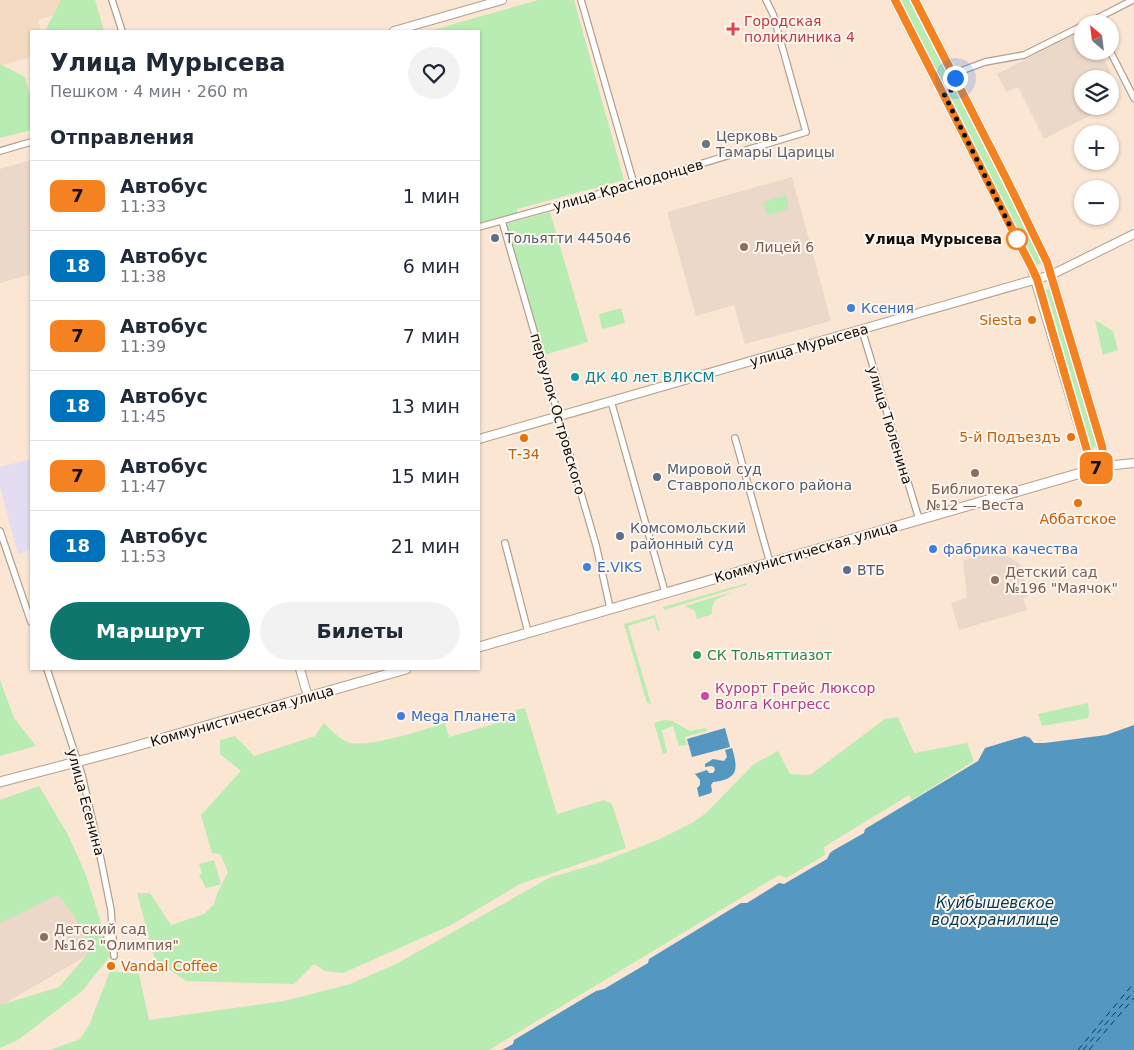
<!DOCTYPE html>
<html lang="ru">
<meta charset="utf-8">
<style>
:root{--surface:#fff;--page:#f2f2f3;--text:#1f2937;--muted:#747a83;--line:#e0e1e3;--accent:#0f766e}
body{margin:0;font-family:"DejaVu Sans",sans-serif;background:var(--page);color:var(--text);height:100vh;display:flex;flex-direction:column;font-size:19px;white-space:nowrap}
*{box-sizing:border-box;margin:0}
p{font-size:16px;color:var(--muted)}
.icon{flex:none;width:28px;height:28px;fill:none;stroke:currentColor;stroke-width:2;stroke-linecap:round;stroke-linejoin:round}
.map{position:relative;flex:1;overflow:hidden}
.panel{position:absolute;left:30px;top:30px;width:450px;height:640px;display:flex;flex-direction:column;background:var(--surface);border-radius:0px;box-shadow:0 1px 4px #0004}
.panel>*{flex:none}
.badge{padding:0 10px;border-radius:8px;font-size:18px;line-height:32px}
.needle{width:32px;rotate:332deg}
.controls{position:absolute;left:1074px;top:15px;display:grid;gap:10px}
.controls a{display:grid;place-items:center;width:45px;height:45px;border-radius:50%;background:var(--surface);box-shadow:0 1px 4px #0004;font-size:25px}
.you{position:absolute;width:25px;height:25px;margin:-12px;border:4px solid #fff;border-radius:50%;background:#1a73e8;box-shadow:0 0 0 8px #1a73e833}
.map>.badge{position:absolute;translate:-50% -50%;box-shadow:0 0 0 2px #fff}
h2{padding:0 20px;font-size:19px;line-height:45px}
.round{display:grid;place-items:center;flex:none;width:52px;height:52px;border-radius:26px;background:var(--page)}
.head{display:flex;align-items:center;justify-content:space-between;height:85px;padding:0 20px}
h1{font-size:24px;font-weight:700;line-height:38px}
.action{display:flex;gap:10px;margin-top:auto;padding:10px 20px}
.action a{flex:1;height:58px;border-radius:30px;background:var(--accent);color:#fff;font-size:20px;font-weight:700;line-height:58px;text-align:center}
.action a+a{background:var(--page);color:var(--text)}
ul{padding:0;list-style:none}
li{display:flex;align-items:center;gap:15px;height:70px;padding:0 20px;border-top:1px solid var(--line)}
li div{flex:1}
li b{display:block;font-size:19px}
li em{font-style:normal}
li .badge{min-width:55px;font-weight:700;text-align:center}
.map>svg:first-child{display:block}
.built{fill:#f3dac1}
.industrial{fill:#e4dcf1}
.education{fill:#ebd8c8}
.green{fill:#b9ecb3}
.water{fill:#5498c2}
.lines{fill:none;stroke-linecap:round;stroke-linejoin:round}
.ferry{stroke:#003c58;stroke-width:1;stroke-dasharray:6 5;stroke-linecap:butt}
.street-casing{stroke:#b3a08d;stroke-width:8}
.secondary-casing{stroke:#b3a08d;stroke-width:10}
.primary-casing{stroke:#b3a08d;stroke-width:11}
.street{stroke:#fff;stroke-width:5.5}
.secondary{stroke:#fff;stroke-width:8}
.primary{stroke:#fff;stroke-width:9}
.line-casing{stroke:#fff;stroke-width:11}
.line{stroke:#f58220;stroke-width:8}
.walk{stroke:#160f09;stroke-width:5;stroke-dasharray:0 9}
.health-dot{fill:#e0444e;stroke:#fef6ee;stroke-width:2}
.worship-dot{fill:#6b7280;stroke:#fef6ee;stroke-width:2}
.service-dot{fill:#5c6f8a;stroke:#fef6ee;stroke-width:2}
.stop-dot{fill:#fff;stroke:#f58220;stroke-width:2.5}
.education-dot{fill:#8d6e63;stroke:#fef6ee;stroke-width:2}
.shop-dot{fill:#3f7fe0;stroke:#fef6ee;stroke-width:2}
.food-dot{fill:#e8710a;stroke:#fef6ee;stroke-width:2}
.culture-dot{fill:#0f9aa8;stroke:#fef6ee;stroke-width:2}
.leisure-dot{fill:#2e9e5b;stroke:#fef6ee;stroke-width:2}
.hotel-dot{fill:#d1479c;stroke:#fef6ee;stroke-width:2}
.labels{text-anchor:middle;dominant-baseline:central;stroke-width:4;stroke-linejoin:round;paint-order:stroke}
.health-label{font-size:14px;fill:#be3a42;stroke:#fef6ee;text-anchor:start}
.worship-label{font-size:14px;fill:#5b616d;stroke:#fef6ee;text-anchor:start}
.street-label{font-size:14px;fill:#160f09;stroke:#fef6ee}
.service-label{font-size:14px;fill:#4e5e75;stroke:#fef6ee;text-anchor:start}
.stop-label{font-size:14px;font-weight:bold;fill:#160f09;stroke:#fef6ee;text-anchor:end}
.education-label{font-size:14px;fill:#785e54;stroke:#fef6ee;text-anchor:start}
.shop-label{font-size:14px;fill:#366cbe;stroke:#fef6ee;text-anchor:start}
.food-label{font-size:14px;fill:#c56008;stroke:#fef6ee;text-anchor:end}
.culture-label{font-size:14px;fill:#0d838f;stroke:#fef6ee;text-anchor:start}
.leisure-label{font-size:14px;fill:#27864d;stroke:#fef6ee;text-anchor:start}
.hotel-label{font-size:14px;fill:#b23c85;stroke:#fef6ee;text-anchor:start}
.water-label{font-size:15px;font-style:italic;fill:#003c58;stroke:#fef6ee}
</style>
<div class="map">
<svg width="1134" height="1050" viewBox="0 0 1134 1050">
<rect width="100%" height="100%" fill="#fae6d2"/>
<!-- built -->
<path class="built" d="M 0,0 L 63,0 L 67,11 L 38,20 L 41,31 L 31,31 L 31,57 L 0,66 Z"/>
<!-- industrial -->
<path class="industrial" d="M 31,459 L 31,550 L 18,554 L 0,487 L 0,467 Z"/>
<!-- education -->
<g class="education">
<path d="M 1082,30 L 1082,51 L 1100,51 L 1111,73 L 1100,79 L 1082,79 L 1082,106 L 1108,106 L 1044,139 L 1018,87 L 1006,92 L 997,74 Z"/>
<path d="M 31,160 L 31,274 L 0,283 L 0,169 Z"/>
<path d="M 792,177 L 831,321 L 745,344 L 734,305 L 696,316 L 667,212 Z"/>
<path d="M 996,549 L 1020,564 L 1029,596 L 1023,598 L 1027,610 L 959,630 L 951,603 L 967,598 L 963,561 Z"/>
<path d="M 59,889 L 80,922 L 95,951 L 0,1006 L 0,923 Z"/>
</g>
<!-- green -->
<g class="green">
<path d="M 61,0 L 95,0 L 104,31 L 45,31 Z"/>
<path d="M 538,0 L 574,0 L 624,180 L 517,209 L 517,213 L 479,224 L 479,31 L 429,31 Z"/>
<path d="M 898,0 L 911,0 L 952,80 L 948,86 L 942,85 Z"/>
<path d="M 0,64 L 25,77 L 31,99 L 31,130 L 0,138 Z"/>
<path d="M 956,91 L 959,91 L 1044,262 L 1034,266 L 949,97 L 952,92 Z"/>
<path d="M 786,195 L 789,209 L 767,215 L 763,202 Z"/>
<path d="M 550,212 L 588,342 L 544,355 L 506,224 Z"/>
<path d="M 1052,287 L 1097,443 L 1097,446 L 1092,448 L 1090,448 L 1043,292 Z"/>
<path d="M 621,308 L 625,323 L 602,329 L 599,314 Z"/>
<path d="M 1095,320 L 1113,331 L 1118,350 L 1103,355 Z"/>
<path d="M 747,583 L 746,585 L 664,610 L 663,607 Z"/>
<path d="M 733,592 L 715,600 L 712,607 L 712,613 L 710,615 L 697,619 L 695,611 L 685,606 Z"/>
<path d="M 655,615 L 660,631 L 657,630 L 654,618 L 628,626 L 651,704 L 647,703 L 624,624 Z"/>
<path d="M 0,680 L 14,718 L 36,746 L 0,756 Z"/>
<path d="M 1088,703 L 1089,712 L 1088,718 L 1042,726 L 1038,714 Z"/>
<path d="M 525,708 L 557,814 L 604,800 L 612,804 L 626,848 L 520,884 L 451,925 L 343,973 L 325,971 L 314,964 L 294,984 L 186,981 L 155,960 L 137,893 L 150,893 L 171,925 L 204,914 L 214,904 L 217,894 L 228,872 L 220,854 L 212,853 L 201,815 L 241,771 L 220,754 L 220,740 L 235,736 L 254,756 L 315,736 L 324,723 C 330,729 338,737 345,741 C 364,751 424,729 445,723 L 449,737 L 515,718 L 516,710 Z"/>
<path d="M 898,717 L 914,753 L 967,743 L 974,761 L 912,800 L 909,795 L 824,847 L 825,855 L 786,878 L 779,875 L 489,1050 L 50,1050 L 80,1039 L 90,1023 L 110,971 L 139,974 L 149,1020 L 284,1001 L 350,984 L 396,964 L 549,878 L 602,862 L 660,839 L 692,823 L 705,814 L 754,764 L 778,751 L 790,774 L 810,775 L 885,719 Z"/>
<path d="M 664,720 L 672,721 L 690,731 L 706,728 L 707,731 L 685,737 L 687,745 L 679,746 L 673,726 L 662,730 L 667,752 L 663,754 L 654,723 Z"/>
<path d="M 39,786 L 68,835 L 86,875 L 111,955 L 82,991 L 18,1040 L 0,1048 L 0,1005 L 59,987 L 92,949 L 75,917 L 58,895 L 0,923 L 0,800 Z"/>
<path d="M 214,860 L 221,884 L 206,888 L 199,875 L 202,874 L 199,864 Z"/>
</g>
<!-- water -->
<g class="water">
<path d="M 1134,725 L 1134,1050 L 502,1050 L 513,1044 L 514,1040 L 596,991 L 604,989 L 648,963 L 649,959 L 741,903 L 747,903 L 779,883 L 784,884 L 827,859 L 830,853 L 834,850 L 864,833 L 865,829 L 978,761 L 985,748 L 1025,736 L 1030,738 L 1034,743 L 1045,743 L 1106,735 Z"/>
<path d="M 725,728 L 730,747 L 692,757 L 687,739 Z"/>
<path d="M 732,748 C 739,771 737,779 713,782 L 711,785 L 712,791 L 711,793 L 699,797 L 697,788 L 700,785 L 700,780 L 695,774 L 707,770 L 709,773 L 713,773 L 715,770 L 714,767 L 711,766 L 705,767 L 705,764 L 713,759 L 724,761 L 727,757 L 725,750 Z"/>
</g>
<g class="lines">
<!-- ferry -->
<g class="ferry">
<path d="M 1078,1050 L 1134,983"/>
<path d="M 1083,1050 L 1134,991"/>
<path d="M 1089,1050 L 1134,998"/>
</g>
<!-- street casing -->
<g class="street-casing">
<g id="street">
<path d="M 112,0 L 122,31"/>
<path d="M 581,0 L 634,184"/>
<path d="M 1086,24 L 1133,0"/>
<path d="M 1110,51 L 1134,98"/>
<path d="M 953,74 L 985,62 L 1024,55 L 1082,26"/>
<path d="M 0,151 L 31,142"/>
<path d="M 502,221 L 596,545 L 610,608"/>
<path d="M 479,227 L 634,184 L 806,132 L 773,14 L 766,0"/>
<path d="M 862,330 L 919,519"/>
<path d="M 611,401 L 665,592"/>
<path d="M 735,438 L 770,563"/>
<path d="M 0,531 L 31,622"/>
<path d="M 505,543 L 528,632"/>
<path d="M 47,669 L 82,775 L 98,845 L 111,910 L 114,956"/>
<path d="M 107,938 L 112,927"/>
</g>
</g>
<!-- secondary casing -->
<g class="secondary-casing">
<g id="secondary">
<path d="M 394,31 L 502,0"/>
<path d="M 479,439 L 1051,275 L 1134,234"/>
<path d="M 1105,466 L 1134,463"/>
<path d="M 300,669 L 308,697"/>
</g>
</g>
<!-- primary casing -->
<g class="primary-casing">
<g id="primary">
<path d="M 895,0 L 1032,268 L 1092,468"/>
<path d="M 479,647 L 1105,466 L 1102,446 L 1047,262 L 1007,180 L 915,0"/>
<path d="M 0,782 L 122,750 L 406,669"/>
</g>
</g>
<!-- street -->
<use href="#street" class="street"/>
<!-- secondary -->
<use href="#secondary" class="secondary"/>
<!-- primary -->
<use href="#primary" class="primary"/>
</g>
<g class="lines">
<!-- line casing -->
<g class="line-casing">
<path id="line" d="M 895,0 L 1032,268 L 1037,279 L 1092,468 L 1105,466 L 1102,446 L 1047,262 L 1007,180 L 915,0"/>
</g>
<!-- line -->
<use href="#line" class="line"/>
<!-- walk -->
<path class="walk" d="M 955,78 L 959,86 L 944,94 L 1020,246 L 1017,239"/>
</g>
<!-- markers -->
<path class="health-dot" d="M730.5 21.5h5v5h5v5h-5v5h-5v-5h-5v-5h5z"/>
<circle class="worship-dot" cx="706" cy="144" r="5"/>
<g class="service-dot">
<circle cx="495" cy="238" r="5"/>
<circle cx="657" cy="477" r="5"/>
<circle cx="620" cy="536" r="5"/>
<circle cx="847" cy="570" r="5"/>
</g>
<circle class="stop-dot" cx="1017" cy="239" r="10"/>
<g class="education-dot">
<circle cx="744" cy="247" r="5"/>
<circle cx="975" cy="473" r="5"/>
<circle cx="995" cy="580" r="5"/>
<circle cx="44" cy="937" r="5"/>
</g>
<g class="shop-dot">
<circle cx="851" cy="308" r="5"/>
<circle cx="933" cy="549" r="5"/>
<circle cx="587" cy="567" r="5"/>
<circle cx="401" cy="716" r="5"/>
</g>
<g class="food-dot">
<circle cx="1032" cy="320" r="5"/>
<circle cx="1071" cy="437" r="5"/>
<circle cx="524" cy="438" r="5"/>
<circle cx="1078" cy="503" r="5"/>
<circle cx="111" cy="966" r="5"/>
</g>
<circle class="culture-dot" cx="575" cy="377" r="5"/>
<circle class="leisure-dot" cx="697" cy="655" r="5"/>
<circle class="hotel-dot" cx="705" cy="696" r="5"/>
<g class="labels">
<!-- health labels -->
<g class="health-label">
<text x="744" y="21">Городская<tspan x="744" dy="16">поликлиника 4</tspan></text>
</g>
<!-- worship labels -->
<g class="worship-label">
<text x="716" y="136">Церковь<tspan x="716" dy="16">Тамары Царицы</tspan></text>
</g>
<!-- street labels -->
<g class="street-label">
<text transform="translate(628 185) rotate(-16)">улица Краснодонцев</text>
<text transform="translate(809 345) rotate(-16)">улица Мурысева</text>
<text transform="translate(558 414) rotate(74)">переулок Островского</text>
<text transform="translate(890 425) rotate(73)">улица Тюленина</text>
<text transform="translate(806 552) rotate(-16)">Коммунистическая улица</text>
<text transform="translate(242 716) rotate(-16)">Коммунистическая улица</text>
<text transform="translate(86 802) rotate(75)">улица Есенина</text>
</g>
<!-- service labels -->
<g class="service-label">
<text x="505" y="238">Тольятти 445046</text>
<text x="667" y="469">Мировой суд<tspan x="667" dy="16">Ставропольского района</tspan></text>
<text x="630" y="528">Комсомольский<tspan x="630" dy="16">районный суд</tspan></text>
<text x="857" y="570">ВТБ</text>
</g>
<!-- stop labels -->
<g class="stop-label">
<text x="1002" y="239">Улица Мурысева</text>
</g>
<!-- education labels -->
<g class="education-label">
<text x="754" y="247">Лицей 6</text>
<text x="975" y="489" text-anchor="middle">Библиотека<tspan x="975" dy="16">№12 — Веста</tspan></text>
<text x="1005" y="572">Детский сад<tspan x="1005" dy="16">№196 "Маячок"</tspan></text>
<text x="54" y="929">Детский сад<tspan x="54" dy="16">№162 "Олимпия"</tspan></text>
</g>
<!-- shop labels -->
<g class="shop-label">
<text x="861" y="308">Ксения</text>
<text x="943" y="549">фабрика качества</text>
<text x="597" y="567">E.VIKS</text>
<text x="411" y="716">Mega Планета</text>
</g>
<!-- food labels -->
<g class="food-label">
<text x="1022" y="320">Siesta</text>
<text x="1061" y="437">5-й Подъездъ</text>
<text x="524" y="454" text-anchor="middle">Т-34</text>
<text x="1078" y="519" text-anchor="middle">Аббатское</text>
<text x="121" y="966" text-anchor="start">Vandal Coffee</text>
</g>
<!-- culture labels -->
<g class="culture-label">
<text x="585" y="377">ДК 40 лет ВЛКСМ</text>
</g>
<!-- leisure labels -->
<g class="leisure-label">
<text x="707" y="655">СК Тольяттиазот</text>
</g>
<!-- hotel labels -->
<g class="hotel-label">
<text x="715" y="688">Курорт Грейс Люксор<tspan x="715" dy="16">Волга Конгресс</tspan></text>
</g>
<!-- water labels -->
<g class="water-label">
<text x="995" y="903">Куйбышевское<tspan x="995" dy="17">водохранилище</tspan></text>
</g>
</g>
</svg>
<div class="controls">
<a><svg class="needle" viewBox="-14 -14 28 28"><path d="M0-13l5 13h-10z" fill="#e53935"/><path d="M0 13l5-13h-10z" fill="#747a83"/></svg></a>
<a><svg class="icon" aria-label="layers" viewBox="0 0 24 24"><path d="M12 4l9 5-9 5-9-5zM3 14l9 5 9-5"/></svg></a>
<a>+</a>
<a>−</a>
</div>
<div class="you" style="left:955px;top:78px"></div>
<b class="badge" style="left:1096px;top:468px;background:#f58220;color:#111">7</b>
<section class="panel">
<div class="head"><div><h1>Улица Мурысева</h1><p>Пешком · 4 мин · 260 m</p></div><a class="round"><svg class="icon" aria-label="heart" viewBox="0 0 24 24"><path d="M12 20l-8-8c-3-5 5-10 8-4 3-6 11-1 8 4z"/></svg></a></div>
<h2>Отправления</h2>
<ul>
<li><span class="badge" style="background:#f58220;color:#111">7</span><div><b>Автобус</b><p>11:33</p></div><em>1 мин</em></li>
<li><span class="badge" style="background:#0072bc;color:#fff">18</span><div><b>Автобус</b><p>11:38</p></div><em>6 мин</em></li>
<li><span class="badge" style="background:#f58220;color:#111">7</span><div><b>Автобус</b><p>11:39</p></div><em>7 мин</em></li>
<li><span class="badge" style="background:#0072bc;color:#fff">18</span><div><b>Автобус</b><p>11:45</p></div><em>13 мин</em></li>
<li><span class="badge" style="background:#f58220;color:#111">7</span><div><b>Автобус</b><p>11:47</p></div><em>15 мин</em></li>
<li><span class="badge" style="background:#0072bc;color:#fff">18</span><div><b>Автобус</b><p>11:53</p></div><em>21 мин</em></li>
</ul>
<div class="action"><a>Маршрут</a><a>Билеты</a></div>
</section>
</div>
